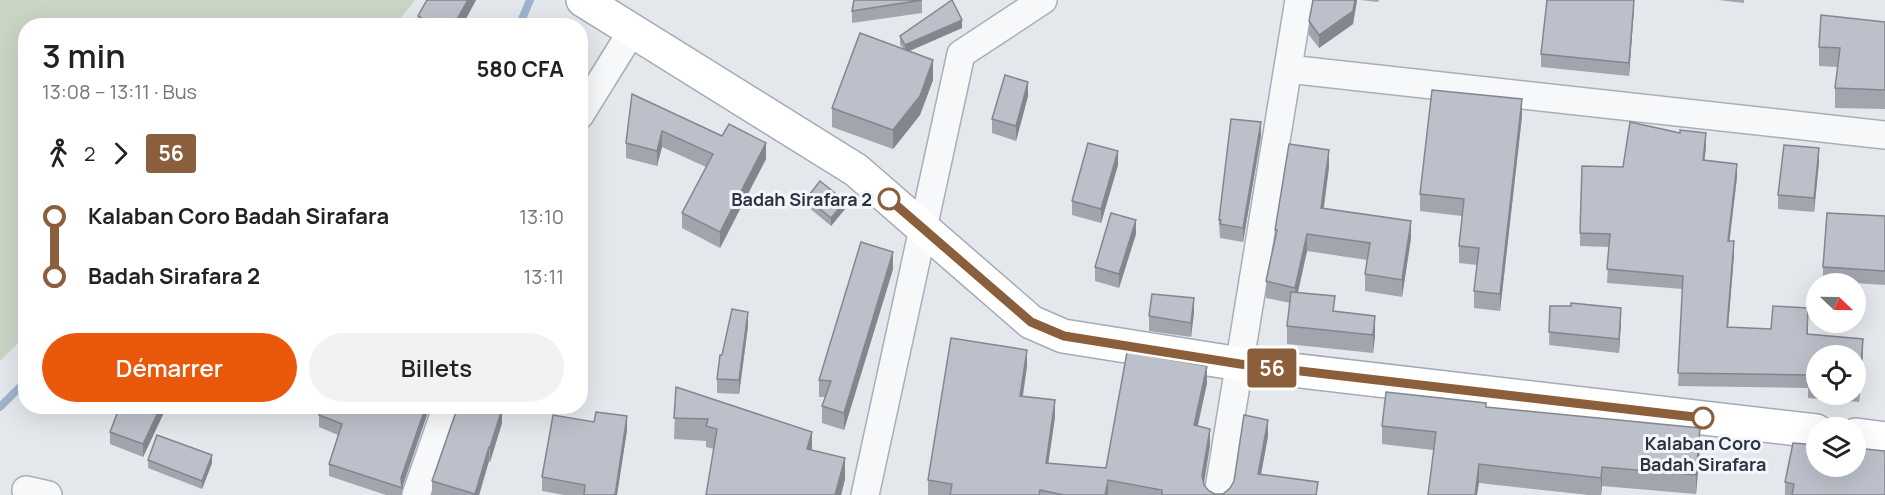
<!DOCTYPE html>
<html lang="fr">
<meta charset="utf-8">
<style>
:root{--surface:#fff;--page:#f2f2f2;--text:#222;--muted:#767676;--accent:#ea580c}
body{margin:0;font-family:Manrope,sans-serif;background:var(--page);color:var(--text);height:100vh;display:flex;flex-direction:column;font-size:22px;white-space:nowrap}
*{box-sizing:border-box;margin:0}
p{font-size:20px;color:var(--muted)}
.icon{flex:none;width:33px;height:33px;fill:none;stroke:currentColor;stroke-width:2;stroke-linecap:round;stroke-linejoin:round}
.map{position:relative;flex:1;overflow:hidden}
.drawer{position:absolute;left:18px;top:18px;width:570px;height:396px;display:flex;flex-direction:column;background:var(--surface);border-radius:24px;box-shadow:0 6px 24px #0002}
.drawer>*{flex:none}
.badge{padding:0 12px;border-radius:4px;font-size:21px;line-height:39px}
.needle{width:39px;rotate:112deg}
.controls{position:absolute;left:1806px;top:273px;display:grid;gap:12px}
.controls a{display:grid;place-items:center;width:60px;height:60px;border-radius:50%;background:var(--surface);box-shadow:0 6px 24px #0002;font-size:30px}
.map>.badge{position:absolute;translate:-50% -50%;box-shadow:0 0 0 3px #fff}
.legs{display:flex;align-items:center;gap:9px;height:66px;padding:0 24px;font-size:20px}
.legs p{margin-inline-start:auto}
.head{display:flex;align-items:center;justify-content:space-between;height:102px;padding:0 24px}
h1{font-size:33px;font-weight:600;line-height:45px}
.action{display:flex;gap:12px;margin-top:auto;padding:12px 24px}
.action a{flex:1;height:69px;border-radius:36px;background:var(--accent);color:#fff;font-size:24px;font-weight:600;line-height:69px;text-align:center}
.action a+a{background:var(--page);color:var(--text)}
ul{padding:0 24px;list-style:none}
li{display:flex;align-items:center;gap:21px;height:60px;font-size:22px}
li i{display:grid;place-items:center;width:9px;height:100%;margin:0 8px;background:currentColor}
li i::after{content:'';width:15px;height:15px;margin:-8px;border:4px solid;border-radius:50%;background:var(--surface)}
li p{margin-inline-start:auto}
li:first-child i{background:linear-gradient(#0000 50%,currentColor 0)}
li:last-child i{background:linear-gradient(currentColor 50%,#0000 0)}
.map>svg:first-child{display:block}
.green{fill:#c9d6c5}
.lines{fill:none;stroke-linecap:round;stroke-linejoin:round}
.stream{stroke:#9fb4cc;stroke-width:8}
.minor-casing{stroke:#a9aeb7;stroke-width:30}
.major-casing{stroke:#a3abb8;stroke-width:36}
.minor{stroke:#f7f8fa;stroke-width:27}
.major{stroke:#fff;stroke-width:33}
.wall{fill:#a1a5ae;fill-rule:evenodd}
.shaded-wall{fill:#83868d}
.building{fill:#bbc0ca;stroke:#83868d;stroke-width:1.5}
.line-1-casing{stroke:#fff;stroke-width:14}
.line-1{stroke:#8b5e3c;stroke-width:9}
.stop-1-dot{fill:#fff;stroke:#8b5e3c;stroke-width:3}
.labels{text-anchor:middle;dominant-baseline:central;stroke-width:6;stroke-linejoin:round;paint-order:stroke}
.stop-label{font-size:18px;font-weight:bold;fill:#2b3445;stroke:#f4f6f9;text-anchor:end}
</style>
<div class="map">
<svg width="1885" height="495" viewBox="0 0 1885 495">
<rect width="100%" height="100%" fill="#e4e7ec"/>
<!-- green -->
<path class="green" d="M 0,0 L 415,0 L 395,25 L 26,26 L 25,336 L 0,361 Z"/>
<g class="lines">
<!-- stream -->
<g class="stream">
<path d="M 519,26 L 530,0"/>
<path d="M 0,407 L 26,381"/>
</g>
<!-- minor casing -->
<g class="minor-casing">
<g id="minor">
<path d="M 1288,69 L 1885,135"/>
<path d="M 580,115 L 632,31"/>
<path d="M 26,490 L 48,495"/>
<path d="M 416,495 L 447,406"/>
<path d="M 865,495 L 961,54 L 1043,0"/>
<path d="M 1218,495 L 1299,0"/>
</g>
</g>
<!-- major casing -->
<g class="major-casing">
<g id="major">
<path d="M 583,0 L 856,170 L 1031,322 L 1063,336 L 1240,364 L 1816,431"/>
<path d="M 1856,435 L 1885,439"/>
</g>
</g>
<!-- minor -->
<use href="#minor" class="minor"/>
<!-- major -->
<use href="#major" class="major"/>
</g>
<!-- wall -->
<g class="wall">
<path d="M 427,0 L 476,0 L 462,26 L 418,26 L 418,16 Z"/>
<path d="M 922,0 L 922,13 L 852,23 L 852,11 Z"/>
<path d="M 1313,0 L 1357,0 L 1353,24 L 1319,48 L 1309,35 L 1309,21 Z"/>
<path d="M 1360,0 L 1379,0 L 1378,2 Z"/>
<path d="M 1718,0 L 1744,0 L 1744,3 Z"/>
<path d="M 1634,8 L 1629,76 L 1541,67 L 1541,54 Z"/>
<path d="M 1885,22 L 1885,109 L 1835,108 L 1835,88 L 1838,67 L 1819,66 L 1819,47 Z"/>
<path d="M 962,28 L 909,51 L 933,80 L 920,115 L 893,149 L 832,127 L 832,108 L 903,49 L 900,44 L 900,36 Z"/>
<path d="M 632,94 L 766,159 L 720,248 L 682,228 L 682,213 L 706,167 L 662,147 L 657,166 L 626,158 L 626,143 Z"/>
<path d="M 1028,96 L 1016,141 L 992,133 L 992,119 Z"/>
<path d="M 1522,116 L 1500,311 L 1474,308 L 1474,291 L 1477,265 L 1459,263 L 1459,246 L 1462,216 L 1420,211 L 1420,194 Z"/>
<path d="M 1261,136 L 1243,242 L 1220,238 L 1219,220 Z"/>
<path d="M 1706,147 L 1704,160 L 1737,177 L 1729,241 L 1734,255 L 1728,327 L 1771,329 L 1808,322 L 1808,334 L 1863,352 L 1859,402 L 1808,398 L 1808,388 L 1678,386 L 1683,289 L 1607,283 L 1609,247 L 1580,246 L 1580,233 L 1623,167 ZM 1816,356 L 1856,356 L 1856,394 L 1816,394 Z"/>
<path d="M 1819,162 L 1814,212 L 1778,209 L 1778,195 Z"/>
<path d="M 1118,165 L 1101,223 L 1072,215 L 1072,201 Z"/>
<path d="M 1329,167 L 1324,208 L 1411,238 L 1402,297 L 1365,291 L 1365,274 L 1367,260 L 1307,251 L 1298,293 L 1335,311 L 1375,335 L 1373,353 L 1287,344 L 1287,326 L 1290,303 L 1266,298 L 1266,281 L 1275,242 L 1275,230 Z"/>
<path d="M 807,198 L 845,209 L 831,226 L 807,206 Z"/>
<path d="M 1885,216 L 1885,285 L 1823,281 L 1823,267 Z"/>
<path d="M 1136,234 L 1119,288 L 1095,281 L 1095,267 Z"/>
<path d="M 893,269 L 844,430 L 822,423 L 822,406 L 825,397 L 819,397 L 819,380 Z"/>
<path d="M 1550,306 L 1621,321 L 1619,353 L 1549,345 Z"/>
<path d="M 1194,312 L 1191,337 L 1149,331 L 1149,316 Z"/>
<path d="M 748,326 L 739,394 L 717,393 L 717,379 Z"/>
<path d="M 1027,366 L 1023,396 L 1055,417 L 1048,463 L 1106,468 L 1207,383 L 1198,426 L 1210,445 L 1204,485 L 1209,491 L 1215,494 L 1223,494 L 1230,488 L 1268,436 L 1261,474 L 1318,495 L 928,495 L 928,480 Z"/>
<path d="M 676,387 L 812,450 L 845,479 L 841,495 L 706,495 L 714,449 L 706,447 L 706,441 L 674,439 Z"/>
<path d="M 120,406 L 167,406 L 143,457 L 110,444 L 110,432 Z"/>
<path d="M 430,406 L 402,489 L 402,495 L 386,495 L 329,476 L 329,464 L 338,435 L 319,427 L 319,415 Z"/>
<path d="M 1486,407 L 1700,447 L 1696,494 L 1602,486 L 1601,495 L 1589,495 L 1479,483 L 1433,450 L 1382,444 L 1382,426 Z"/>
<path d="M 594,422 L 627,430 L 617,495 L 564,495 L 542,491 L 542,477 Z"/>
<path d="M 502,423 L 490,462 L 489,461 L 479,495 L 432,495 L 432,481 Z"/>
<path d="M 148,460 L 212,463 L 202,489 L 148,468 Z"/>
<path d="M 1785,482 L 1885,495 L 1785,495 Z"/>
</g>
<!-- shaded-wall -->
<g class="shaded-wall">
<path d="M 468,0 L 476,0 L 462,26 L 453,26 Z"/>
<path d="M 1355,0 L 1357,0 L 1353,24 L 1319,48 L 1319,35 Z"/>
<path d="M 1634,0 L 1634,8 L 1629,76 L 1629,63 Z"/>
<path d="M 962,20 L 962,28 L 905,53 L 905,45 Z"/>
<path d="M 933,60 L 933,80 L 920,115 L 893,149 L 893,130 Z"/>
<path d="M 1028,82 L 1028,96 L 1016,141 L 1016,126 Z"/>
<path d="M 1522,99 L 1522,116 L 1500,311 L 1500,294 Z"/>
<path d="M 1261,122 L 1261,136 L 1243,242 L 1243,228 Z"/>
<path d="M 662,131 L 662,147 L 657,166 L 657,151 Z"/>
<path d="M 1706,133 L 1706,147 L 1703,173 L 1703,160 Z"/>
<path d="M 766,143 L 766,159 L 720,248 L 720,232 Z"/>
<path d="M 1819,148 L 1819,162 L 1814,212 L 1814,198 Z"/>
<path d="M 1329,150 L 1329,167 L 1321,225 L 1321,208 Z"/>
<path d="M 1118,151 L 1118,165 L 1101,223 L 1101,209 Z"/>
<path d="M 1737,164 L 1737,177 L 1728,254 L 1728,241 Z"/>
<path d="M 845,201 L 845,209 L 831,226 L 831,218 Z"/>
<path d="M 1136,220 L 1136,234 L 1119,288 L 1119,274 Z"/>
<path d="M 1411,221 L 1411,238 L 1402,297 L 1402,280 Z"/>
<path d="M 1307,234 L 1307,251 L 1295,304 L 1295,288 Z"/>
<path d="M 1734,241 L 1734,255 L 1727,341 L 1727,327 Z"/>
<path d="M 893,252 L 893,269 L 844,430 L 844,413 Z"/>
<path d="M 1194,298 L 1194,312 L 1191,337 L 1191,323 Z"/>
<path d="M 1621,308 L 1621,321 L 1619,353 L 1619,339 Z"/>
<path d="M 748,312 L 748,326 L 739,394 L 739,380 Z"/>
<path d="M 1375,316 L 1375,335 L 1373,353 L 1373,335 Z"/>
<path d="M 1863,339 L 1863,352 L 1859,402 L 1859,389 Z"/>
<path d="M 1027,350 L 1027,366 L 1020,412 L 1020,396 Z"/>
<path d="M 1207,366 L 1207,383 L 1194,441 L 1194,425 Z"/>
<path d="M 1055,400 L 1055,417 L 1046,479 L 1046,463 Z"/>
<path d="M 161,406 L 167,406 L 143,457 L 143,444 Z"/>
<path d="M 426,406 L 430,406 L 401,490 L 401,478 Z"/>
<path d="M 502,409 L 502,423 L 490,462 L 490,447 Z"/>
<path d="M 627,416 L 627,430 L 617,495 L 615,495 Z"/>
<path d="M 1268,420 L 1268,436 L 1258,490 L 1258,474 Z"/>
<path d="M 1700,428 L 1700,447 L 1696,494 L 1696,475 Z"/>
<path d="M 1210,429 L 1210,445 L 1202,492 L 1202,476 Z"/>
<path d="M 812,432 L 812,453 L 807,449 Z"/>
<path d="M 489,447 L 489,461 L 479,495 L 475,495 Z"/>
<path d="M 212,455 L 212,463 L 202,489 L 202,481 Z"/>
<path d="M 845,458 L 845,479 L 841,495 L 835,495 Z"/>
<path d="M 1479,464 L 1479,483 L 1477,495 L 1475,495 Z"/>
<path d="M 1602,467 L 1602,486 L 1601,495 L 1601,478 Z"/>
<path d="M 1108,480 L 1108,495 L 1105,495 Z"/>
</g>
<!-- building -->
<g class="building">
<path d="M 427,0 L 468,0 L 453,26 L 434,26 L 418,16 Z"/>
<path d="M 854,0 L 922,0 L 852,11 Z"/>
<path d="M 952,0 L 962,20 L 905,45 L 900,36 Z"/>
<path d="M 1313,0 L 1355,0 L 1353,11 L 1319,35 L 1309,21 Z"/>
<path d="M 1547,0 L 1634,0 L 1629,63 L 1541,54 Z"/>
<path d="M 1821,15 L 1885,22 L 1885,90 L 1835,88 L 1840,48 L 1819,47 Z"/>
<path d="M 860,33 L 933,60 L 920,96 L 893,130 L 832,108 Z"/>
<path d="M 1005,75 L 1028,82 L 1016,126 L 992,119 Z"/>
<path d="M 1432,90 L 1522,99 L 1500,294 L 1474,291 L 1479,248 L 1459,246 L 1464,199 L 1420,194 Z"/>
<path d="M 632,94 L 722,136 L 729,124 L 766,143 L 720,232 L 682,213 L 713,154 L 662,131 L 657,151 L 626,143 Z"/>
<path d="M 1231,119 L 1261,122 L 1243,228 L 1220,224 L 1221,220 L 1219,220 Z"/>
<path d="M 1630,122 L 1680,133 L 1680,130 L 1706,133 L 1703,160 L 1737,164 L 1728,241 L 1734,241 L 1727,327 L 1771,329 L 1773,306 L 1808,308 L 1807,334 L 1863,339 L 1859,389 L 1856,388 L 1856,356 L 1816,356 L 1816,385 L 1808,384 L 1809,375 L 1678,373 L 1683,276 L 1607,269 L 1610,234 L 1580,233 L 1582,166 L 1623,167 Z"/>
<path d="M 1088,143 L 1118,151 L 1101,209 L 1072,201 Z"/>
<path d="M 1289,144 L 1329,150 L 1321,208 L 1411,221 L 1402,280 L 1365,274 L 1370,243 L 1307,234 L 1295,288 L 1266,281 L 1277,230 L 1275,230 Z"/>
<path d="M 1784,145 L 1819,148 L 1814,198 L 1778,195 Z"/>
<path d="M 820,181 L 845,201 L 831,218 L 807,198 Z"/>
<path d="M 1111,213 L 1136,220 L 1119,274 L 1095,267 Z"/>
<path d="M 1827,213 L 1885,216 L 1885,271 L 1823,267 Z"/>
<path d="M 861,242 L 893,252 L 844,413 L 822,406 L 831,381 L 819,380 Z"/>
<path d="M 1291,292 L 1335,296 L 1333,311 L 1375,316 L 1373,335 L 1287,326 Z"/>
<path d="M 1152,294 L 1194,298 L 1191,323 L 1149,316 Z"/>
<path d="M 1571,303 L 1621,308 L 1619,339 L 1549,332 L 1550,306 L 1571,306 Z"/>
<path d="M 732,309 L 748,312 L 739,380 L 717,379 L 720,355 L 722,355 Z"/>
<path d="M 951,338 L 1027,350 L 1020,396 L 1055,400 L 1046,463 L 1106,468 L 1127,352 L 1207,366 L 1194,425 L 1210,429 L 1202,476 L 1204,485 L 1209,491 L 1215,494 L 1223,494 L 1230,488 L 1234,481 L 1244,415 L 1268,420 L 1258,474 L 1318,482 L 1316,495 L 1162,495 L 1162,490 L 1108,480 L 1105,495 L 1064,495 L 1040,490 L 1039,495 L 950,495 L 952,484 L 928,480 Z"/>
<path d="M 676,387 L 812,432 L 807,449 L 845,458 L 835,495 L 706,495 L 717,429 L 706,426 L 708,419 L 674,418 Z"/>
<path d="M 1386,392 L 1486,403 L 1486,407 L 1700,428 L 1696,475 L 1602,467 L 1601,478 L 1479,464 L 1475,495 L 1428,495 L 1436,432 L 1382,426 Z"/>
<path d="M 120,406 L 161,406 L 143,444 L 110,432 Z"/>
<path d="M 323,406 L 426,406 L 401,478 L 402,488 L 329,464 L 342,424 L 319,415 Z"/>
<path d="M 458,406 L 495,406 L 502,409 L 490,447 L 489,447 L 475,494 L 432,481 Z"/>
<path d="M 596,412 L 627,416 L 615,495 L 584,495 L 585,485 L 542,477 L 553,415 L 594,422 Z"/>
<path d="M 157,435 L 212,455 L 202,481 L 148,460 Z"/>
<path d="M 1793,443 L 1816,445 L 1816,466 L 1856,466 L 1856,448 L 1885,451 L 1885,495 L 1792,495 L 1794,484 L 1785,482 Z"/>
</g>
<g class="lines">
<!-- line-1 casing -->
<g class="line-1-casing">
<path id="line-1" d="M 889,199 L 1031,322 L 1064,336 L 1240,364 L 1703,418"/>
</g>
<!-- line-1 -->
<use href="#line-1" class="line-1"/>
</g>
<!-- markers -->
<g class="stop-1-dot">
<circle cx="889" cy="199" r="10"/>
<circle cx="1703" cy="418" r="10"/>
</g>
<g class="labels">
<!-- stop labels -->
<g class="stop-label">
<text x="872" y="199">Badah Sirafara 2</text>
<text x="1703" y="443" text-anchor="middle">Kalaban Coro<tspan x="1703" dy="21">Badah Sirafara</tspan></text>
</g>
</g>
</svg>
<div class="controls">
<a><svg class="needle" viewBox="-14 -14 28 28"><path d="M0-13l5 13h-10z" fill="#e53935"/><path d="M0 13l5-13h-10z" fill="#767676"/></svg></a>
<a><svg class="icon" aria-label="locate" viewBox="0 0 24 24"><circle cx="12" cy="12" r="6"/><path d="M12 2v4M12 18v4M2 12h4M18 12h4"/></svg></a>
<a><svg class="icon" aria-label="layers" viewBox="0 0 24 24"><path d="M12 4l9 5-9 5-9-5zM3 14l9 5 9-5"/></svg></a>
</div>
<b class="badge" style="left:1272px;top:368px;background:#8b5e3c;color:#fff">56</b>
<section class="drawer">
<div class="head"><div><h1>3 min</h1><p>13:08 – 13:11 · Bus</p></div><b>580 CFA</b></div>
<div class="legs"><svg class="icon" aria-label="walk" viewBox="0 0 24 24"><circle cx="13" cy="4" r="2"/><path d="M13 8l-2 6 4 7M11 14l-3 7M7 12l3-4h3l4 4"/></svg>2<svg class="icon" aria-label="forward" viewBox="0 0 24 24"><path d="M9 5l7 7-7 7"/></svg><b class="badge" style="background:#8b5e3c;color:#fff">56</b></div>
<ul>
<li><i style="color:#8b5e3c"></i><b>Kalaban Coro Badah Sirafara</b><p>13:10</p></li>
<li><i style="color:#8b5e3c"></i><b>Badah Sirafara 2</b><p>13:11</p></li>
</ul>
<div class="action"><a>Démarrer</a><a>Billets</a></div>
</section>
</div>
